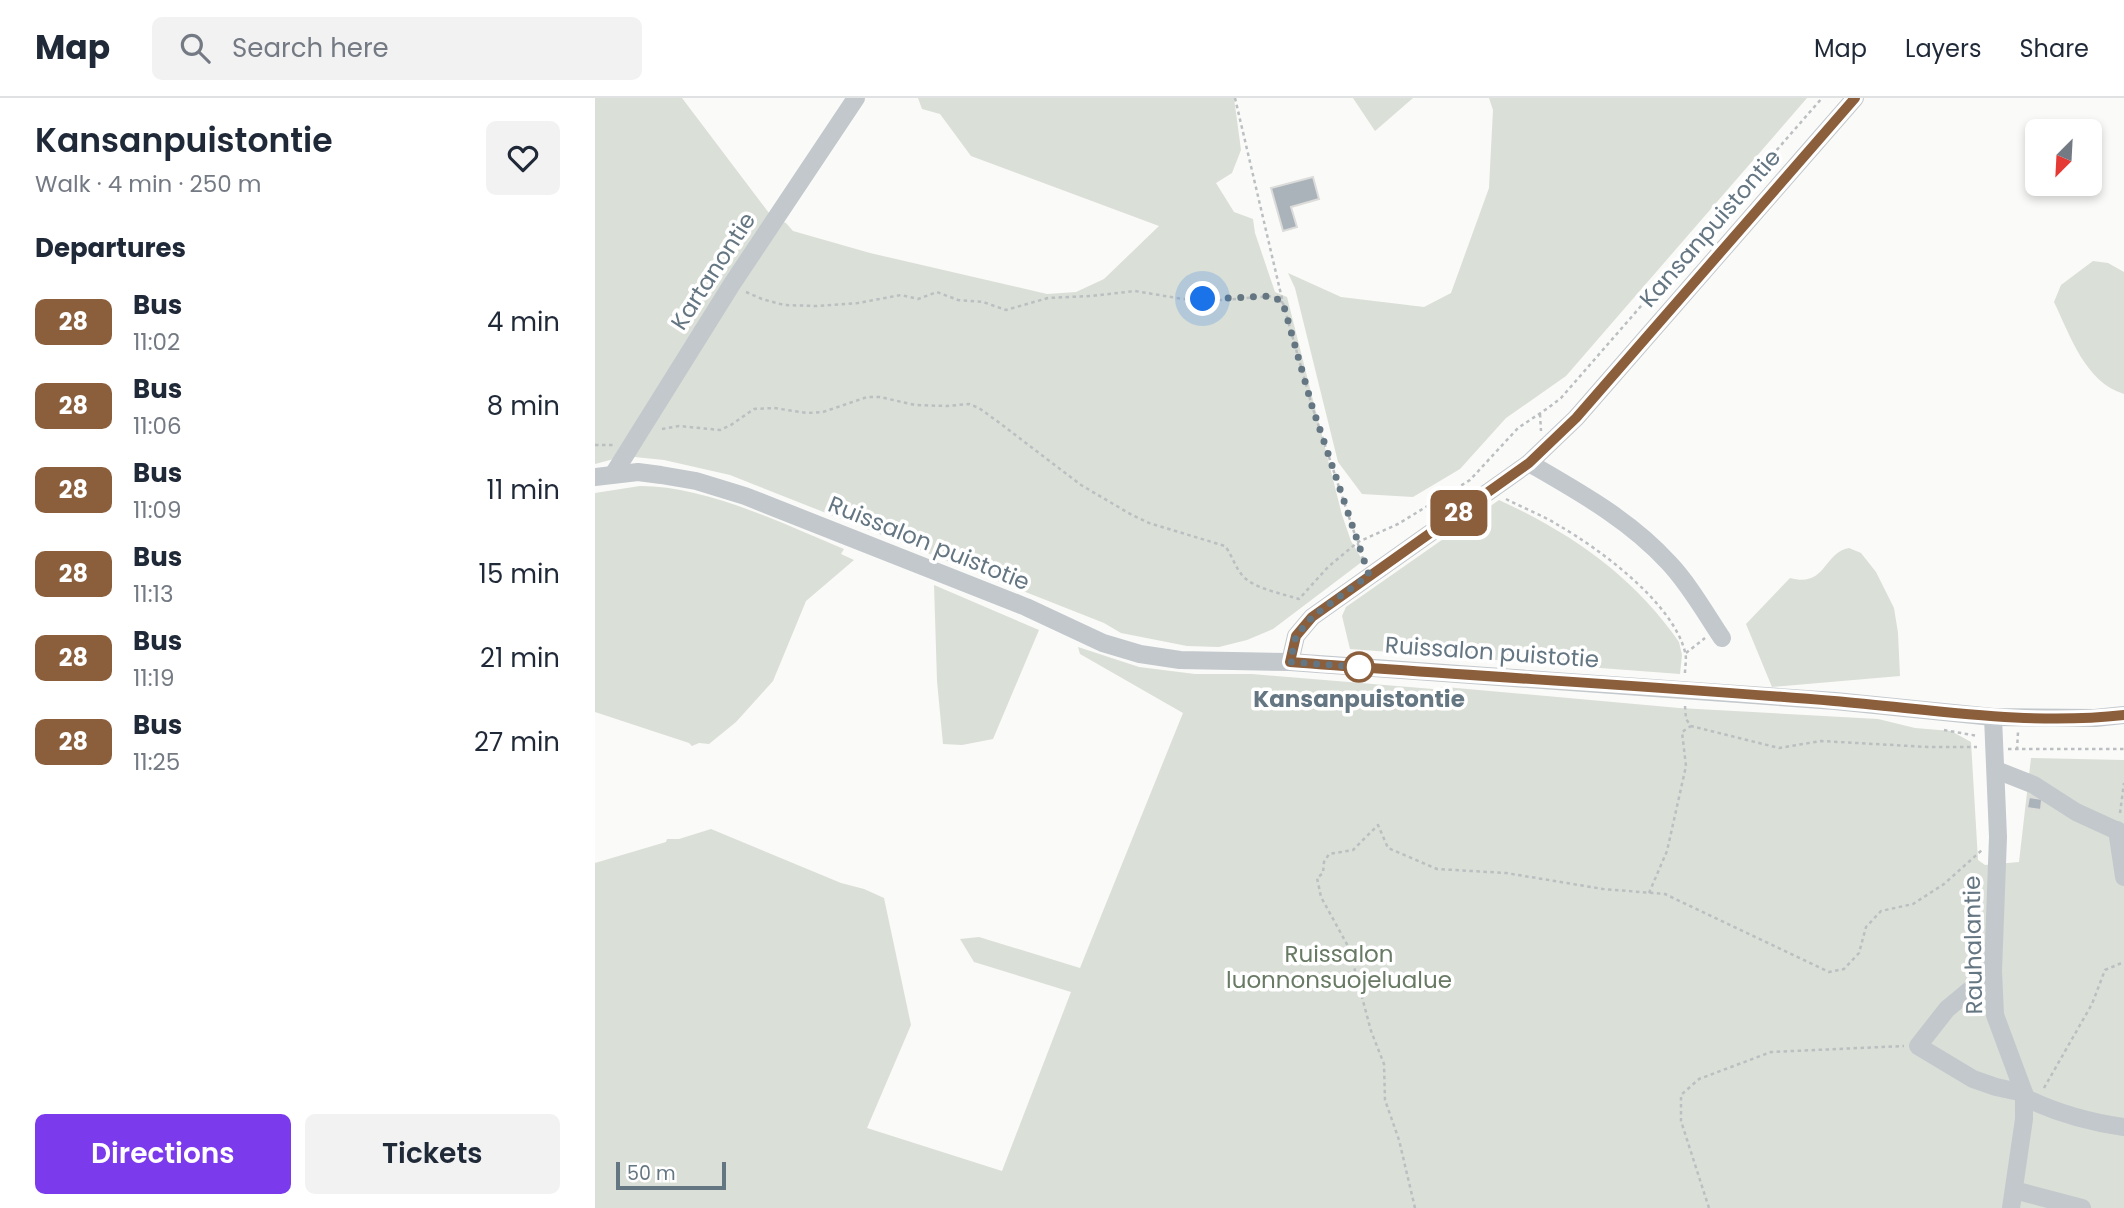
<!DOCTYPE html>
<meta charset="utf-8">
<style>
:root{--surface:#fff;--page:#f2f2f3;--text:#1f2937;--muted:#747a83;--line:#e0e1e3;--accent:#7c3aed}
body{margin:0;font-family:Poppins,sans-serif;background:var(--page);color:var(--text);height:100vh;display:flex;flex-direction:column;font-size:26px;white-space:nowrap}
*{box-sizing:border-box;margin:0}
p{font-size:23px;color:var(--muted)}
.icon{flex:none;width:38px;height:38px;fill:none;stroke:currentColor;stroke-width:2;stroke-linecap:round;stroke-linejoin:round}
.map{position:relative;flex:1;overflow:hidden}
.drawer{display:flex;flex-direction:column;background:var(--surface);width:595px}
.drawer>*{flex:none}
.badge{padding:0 14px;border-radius:10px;font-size:24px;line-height:46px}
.needle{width:46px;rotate:204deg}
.controls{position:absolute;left:1430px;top:21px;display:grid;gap:14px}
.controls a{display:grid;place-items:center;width:77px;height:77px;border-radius:10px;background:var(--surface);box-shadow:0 4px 10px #0003;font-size:35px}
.scale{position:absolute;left:21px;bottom:18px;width:110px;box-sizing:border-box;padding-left:7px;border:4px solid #657683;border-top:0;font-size:19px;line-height:24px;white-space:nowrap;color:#657683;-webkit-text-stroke:5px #fff;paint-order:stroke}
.you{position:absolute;width:35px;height:35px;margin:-18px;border:5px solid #fff;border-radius:50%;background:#1a73e8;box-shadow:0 0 0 10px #1a73e833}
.map>.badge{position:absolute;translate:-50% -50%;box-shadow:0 0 0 4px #fff}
h2{padding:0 35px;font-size:26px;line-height:63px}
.round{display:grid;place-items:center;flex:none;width:74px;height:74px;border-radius:10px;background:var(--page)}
.head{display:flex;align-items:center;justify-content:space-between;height:119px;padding:0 35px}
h1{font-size:33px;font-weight:600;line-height:52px}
.cta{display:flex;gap:14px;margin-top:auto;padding:14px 35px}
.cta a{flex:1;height:80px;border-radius:10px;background:var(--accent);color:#fff;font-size:28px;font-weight:600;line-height:80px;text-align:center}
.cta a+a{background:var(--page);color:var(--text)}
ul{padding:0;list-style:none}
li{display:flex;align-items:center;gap:21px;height:84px;padding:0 35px}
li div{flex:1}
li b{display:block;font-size:26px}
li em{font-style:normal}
li .badge{min-width:77px;font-weight:700;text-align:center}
header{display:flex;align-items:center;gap:42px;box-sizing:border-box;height:98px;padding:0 35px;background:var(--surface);border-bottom:2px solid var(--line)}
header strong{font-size:33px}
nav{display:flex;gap:38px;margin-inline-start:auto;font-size:24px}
.search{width:490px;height:63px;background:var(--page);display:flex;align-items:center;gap:18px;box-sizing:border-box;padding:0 24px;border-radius:10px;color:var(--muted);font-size:26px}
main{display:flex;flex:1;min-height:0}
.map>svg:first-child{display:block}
.green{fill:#dadfd7}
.building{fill:#aab3b9;stroke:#dcdcda;stroke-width:2}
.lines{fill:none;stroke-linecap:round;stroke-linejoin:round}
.path{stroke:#bbbfc2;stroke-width:2.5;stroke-dasharray:3.5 3.5;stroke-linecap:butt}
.minor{stroke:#c3c8cc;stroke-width:18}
.line-casing{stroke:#fff;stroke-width:16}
.line{stroke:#8b5e3c;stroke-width:10}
.walk{stroke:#657683;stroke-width:7;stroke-dasharray:0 12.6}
.stop-dot{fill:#fff;stroke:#8b5e3c;stroke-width:3.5}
.labels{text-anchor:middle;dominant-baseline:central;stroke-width:7;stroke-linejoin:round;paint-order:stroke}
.street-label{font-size:23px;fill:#657683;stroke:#fff}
.stop-label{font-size:23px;font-weight:bold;fill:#657683;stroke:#fff}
.park-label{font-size:23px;fill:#687a64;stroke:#fff}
</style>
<header>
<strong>Map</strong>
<div class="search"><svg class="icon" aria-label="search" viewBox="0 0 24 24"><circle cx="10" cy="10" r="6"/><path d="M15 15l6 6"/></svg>Search here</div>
<nav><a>Map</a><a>Layers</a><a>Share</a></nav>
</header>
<main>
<section class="drawer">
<div class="head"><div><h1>Kansanpuistontie</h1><p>Walk · 4 min · 250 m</p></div><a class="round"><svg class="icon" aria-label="heart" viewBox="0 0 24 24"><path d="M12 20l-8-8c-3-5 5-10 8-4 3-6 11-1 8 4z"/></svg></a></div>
<h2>Departures</h2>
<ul>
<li><span class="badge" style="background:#8b5e3c;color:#fff">28</span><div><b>Bus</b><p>11:02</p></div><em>4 min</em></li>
<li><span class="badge" style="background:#8b5e3c;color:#fff">28</span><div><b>Bus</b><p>11:06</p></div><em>8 min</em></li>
<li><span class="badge" style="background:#8b5e3c;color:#fff">28</span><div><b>Bus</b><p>11:09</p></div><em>11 min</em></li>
<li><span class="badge" style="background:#8b5e3c;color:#fff">28</span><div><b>Bus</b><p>11:13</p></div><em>15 min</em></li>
<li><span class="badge" style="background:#8b5e3c;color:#fff">28</span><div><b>Bus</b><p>11:19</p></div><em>21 min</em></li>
<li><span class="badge" style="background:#8b5e3c;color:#fff">28</span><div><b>Bus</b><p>11:25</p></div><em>27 min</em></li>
</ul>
<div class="cta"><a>Directions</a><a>Tickets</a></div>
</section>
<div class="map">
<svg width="1529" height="1110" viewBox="0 0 1529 1110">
<rect width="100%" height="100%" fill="#fafaf8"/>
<!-- green -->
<g class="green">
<path d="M 0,0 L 87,0 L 177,119 L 191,125 L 198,133 L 275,155 L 452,196 L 481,194 L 509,181 L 564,128 L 376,58 L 345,16 L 327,11 L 323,0 L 639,0 L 646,52 L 637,75 L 621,85 L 639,114 L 658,121 L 660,135 L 680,194 L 692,199 L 747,417 L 756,443 L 768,463 L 678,531 L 652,542 L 624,549 L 592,548 L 526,535 L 509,525 L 135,377 L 69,362 L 30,358 L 0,366 Z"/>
<path d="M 758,0 L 818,0 L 780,33 Z"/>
<path d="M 894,0 L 1212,0 L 971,278 L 911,320 L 865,371 L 818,399 L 767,396 L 743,364 L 700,190 L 693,175 L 746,199 L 829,209 L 856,195 L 894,90 L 898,12 Z"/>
<path d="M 1498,163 L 1513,165 L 1529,174 L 1529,296 C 1490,284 1475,237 1459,204 L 1466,187 Z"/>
<path d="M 45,388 C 112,388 188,426 249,451 L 246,456 L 259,462 L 211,503 L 178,583 L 141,624 L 114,646 L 104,645 L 97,648 L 94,645 L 0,614 L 0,395 Z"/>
<path d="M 904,402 C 976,435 1038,478 1084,544 L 1087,557 L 1085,576 L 755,551 L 747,518 L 751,509 Z"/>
<path d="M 1254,450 L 1266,455 L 1281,474 L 1299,510 L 1303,535 L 1305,578 L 1177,589 L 1151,526 L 1195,480 C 1231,490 1228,455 1254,450 Z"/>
<path d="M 339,487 L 444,532 L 398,641 L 367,647 L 348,646 L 342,583 Z"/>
<path d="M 483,549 L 544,569 L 600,576 L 657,576 L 838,591 L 850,589 L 1084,610 L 1283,621 L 1320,630 L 1356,633 L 1376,644 L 1383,762 L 1390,767 L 1424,764 L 1436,660 L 1529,662 L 1529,1110 L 0,1110 L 0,765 L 71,744 L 72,741 L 84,741 L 116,731 L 246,785 L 269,791 L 289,800 L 316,927 L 272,1030 L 407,1073 L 476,894 L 379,864 L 365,841 L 384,839 L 485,870 L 588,615 L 485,556 Z"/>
</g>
<!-- building -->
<g class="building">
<path d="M 718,79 L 724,101 L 696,109 L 702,129 L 688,133 L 676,90 Z"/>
<path d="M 1434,699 L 1447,701 L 1446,712 L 1432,710 Z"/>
</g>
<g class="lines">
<!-- path -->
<g class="path">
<path d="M 640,0 L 688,205 L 717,308 L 769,464"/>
<path d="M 151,194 L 167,201 L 189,207 L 221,208 L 263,205 L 306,197 L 323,201 L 342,194 L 363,202 L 388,204 L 411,212 L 453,200 L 496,198 L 540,193 L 588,201 L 627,202 L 678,198 L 688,205"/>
<path d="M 945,316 L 946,333"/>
<path d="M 67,331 L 84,328 L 125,332 L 136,327 L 159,311 L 179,310 L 212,315 L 228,314 L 272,299 L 285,299 L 320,307 L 352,308 L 374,306 L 384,310 L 406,326 L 486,387 L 537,417 L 554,425 L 630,448 C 637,457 640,469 647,477 C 657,490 688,496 704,501 L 733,469 L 763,444 L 803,426 L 875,382 L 923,330 L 953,310 L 966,300 L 1227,0"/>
<path d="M 0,347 L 18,347"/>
<path d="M 911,401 C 928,410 947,417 963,427 C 1005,451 1078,505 1090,554 C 1092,560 1090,568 1090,575"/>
<path d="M 1091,555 L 1110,540"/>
<path d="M 1090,608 L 1091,621 L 1096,628 L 1184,650 L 1226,643 L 1333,649 L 1382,649"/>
<path d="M 1349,632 L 1383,638"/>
<path d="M 1413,651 L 1529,651"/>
<path d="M 1422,652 L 1423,634"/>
<path d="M 1525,715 L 1529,685"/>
<path d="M 1054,795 L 1072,753 L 1091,668 L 1087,634 L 1096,628"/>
<path d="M 1449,990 L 1497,906 L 1510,872 L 1529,864"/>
<path d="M 820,1110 L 804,1042 L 790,1002 L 789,966 L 776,933 L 754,850 L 726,799 L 722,780 L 728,775 L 729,764 L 734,756 L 758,752 L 783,727 L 793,750 L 842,771 L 911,775 L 1008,791 L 1070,796 L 1234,874 L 1249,871 L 1264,855 L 1271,829 L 1286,813 L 1318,806 L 1349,786 L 1387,752"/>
<path d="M 1114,1110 L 1086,1023 L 1086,997 L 1104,981 L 1176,954 L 1309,948"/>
</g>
<!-- minor -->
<g class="minor">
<path d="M 934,365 C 984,394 1035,422 1074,465 C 1094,486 1111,516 1127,540"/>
<path d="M 19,375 L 137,186 L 261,0"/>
<path d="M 0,379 L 43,374 L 66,377 L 101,383 L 150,398 L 431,509 L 508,545 L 545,556 L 585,562 L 695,564 L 1240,603 L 1398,619 L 1500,620 L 1529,617"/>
<path d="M 695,564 L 701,538 L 717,519 L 934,365 L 981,320 L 1260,0"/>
<path d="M 1398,619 L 1403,739 L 1398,873 L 1400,917 L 1429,995 L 1429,1021 L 1416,1110"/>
<path d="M 1401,672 L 1439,687 L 1481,714 L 1529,736"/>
<path d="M 1522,732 L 1529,779"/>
<path d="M 1398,873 L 1352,911 L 1323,948 L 1378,981 L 1401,989 L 1429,995"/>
<path d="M 1429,999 C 1461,1015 1494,1024 1529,1029"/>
<path d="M 1419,1092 L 1487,1110"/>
</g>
</g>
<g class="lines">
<!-- line casing -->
<g class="line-casing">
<path id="line" d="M 1260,0 L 981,320 L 934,365 L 717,519 L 701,538 L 695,564 C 876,578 1058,588 1239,603 C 1336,611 1432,628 1529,617"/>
</g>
<!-- line -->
<use href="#line" class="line"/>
<!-- walk -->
<path class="walk" d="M 608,201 L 678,198 L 688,205 L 717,308 L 774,477 L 717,519 L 701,538 L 695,564 L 764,569"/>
</g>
<!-- markers -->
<circle class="stop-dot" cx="764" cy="569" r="14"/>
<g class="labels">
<!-- street labels -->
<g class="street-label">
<text transform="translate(1115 130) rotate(-49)">Kansanpuistontie</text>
<text transform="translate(118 173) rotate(-57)">Kartanontie</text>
<text transform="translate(334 445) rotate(22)">Ruissalon puistotie</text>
<text transform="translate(897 554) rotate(4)">Ruissalon puistotie</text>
<text transform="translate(1378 847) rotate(-91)">Rauhalantie</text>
</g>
<!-- stop labels -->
<g class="stop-label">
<text x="764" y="601">Kansanpuistontie</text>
</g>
<!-- park labels -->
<g class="park-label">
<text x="744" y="856">Ruissalon<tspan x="744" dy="26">luonnonsuojelualue</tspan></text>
</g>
</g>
</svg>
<div class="controls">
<a><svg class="needle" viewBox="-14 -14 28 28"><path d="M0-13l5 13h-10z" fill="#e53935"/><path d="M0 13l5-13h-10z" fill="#747a83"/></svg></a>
</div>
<div class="scale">50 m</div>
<div class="you" style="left:608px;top:201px"></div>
<b class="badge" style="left:864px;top:415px;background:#8b5e3c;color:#fff">28</b>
</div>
</main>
